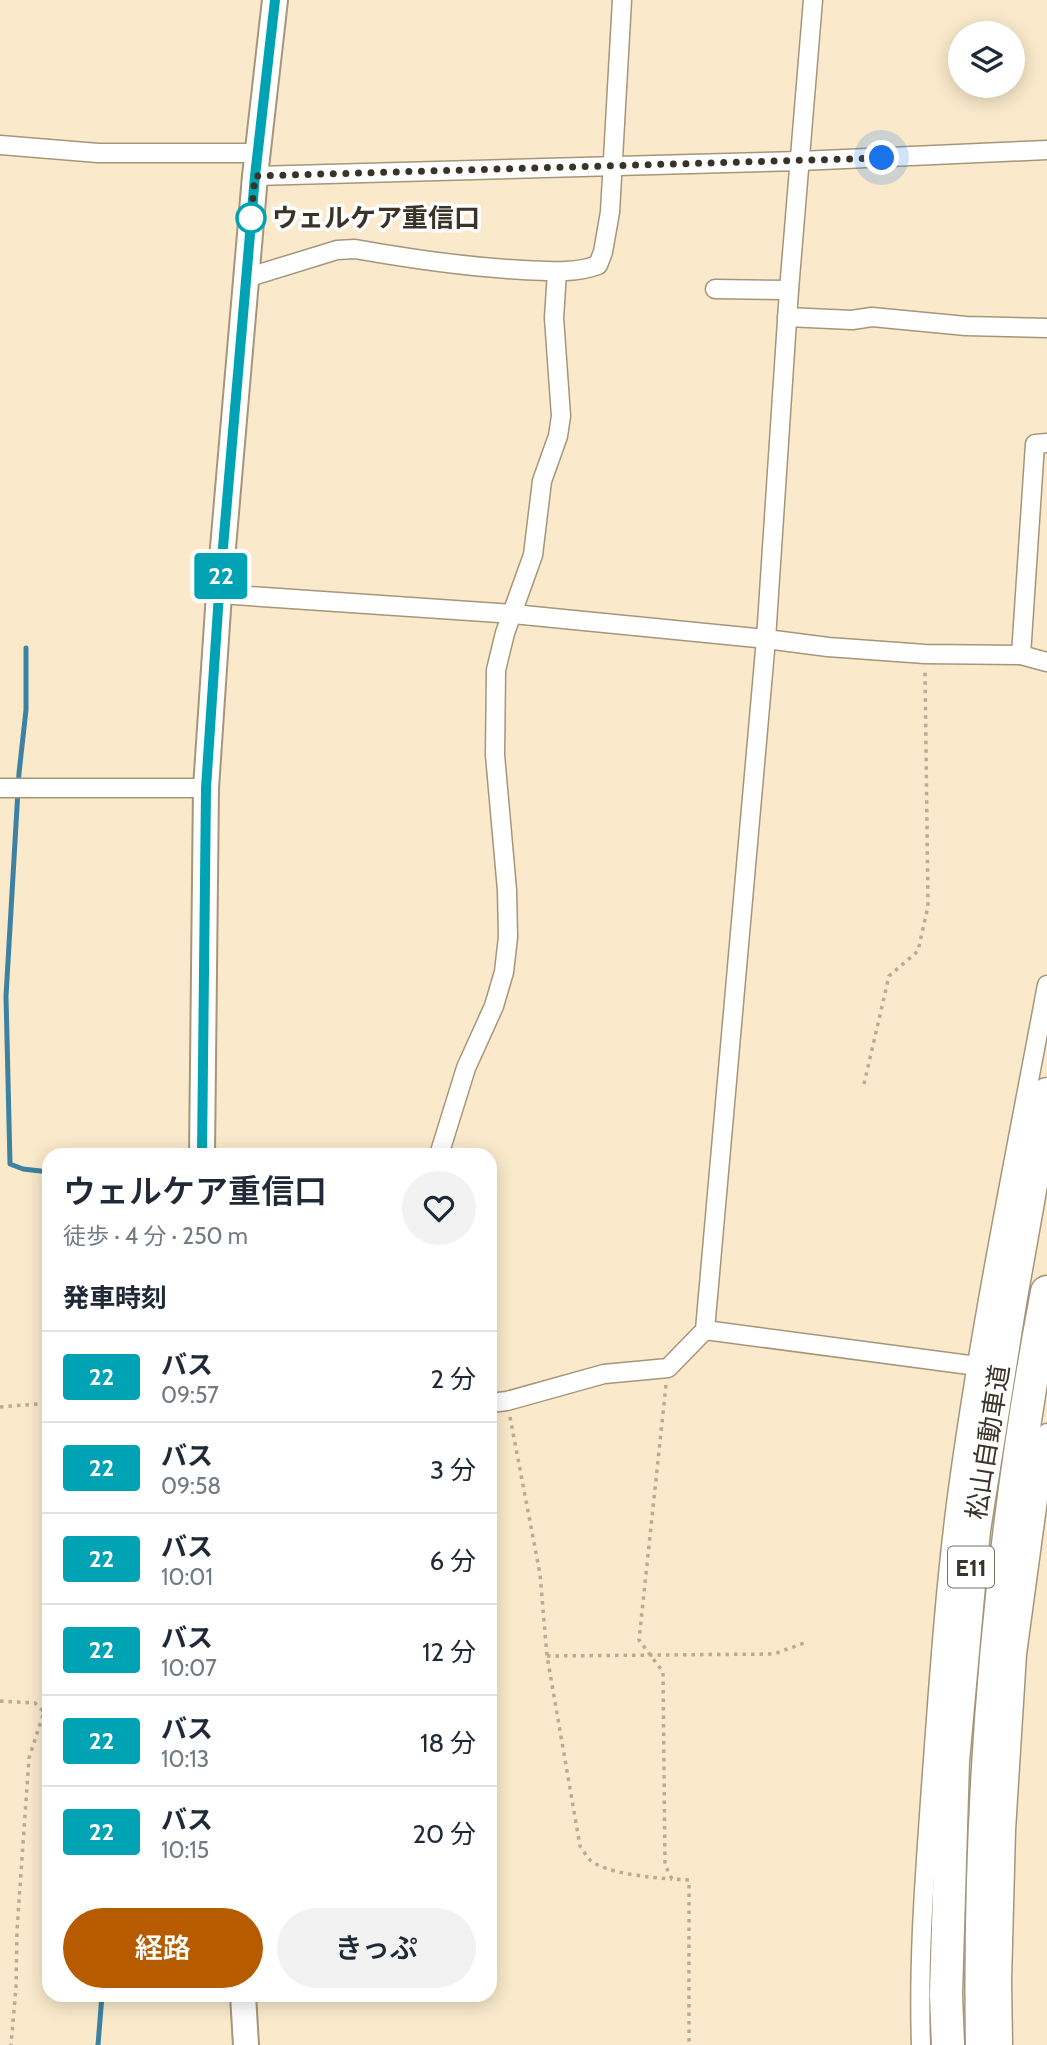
<!DOCTYPE html>
<html lang="ja">
<meta charset="utf-8">
<style>
:root{--surface:#fff;--page:#f2f2f3;--text:#1f2937;--muted:#747a83;--line:#e0e1e3;--accent:#b75b00}
body{margin:0;font-family:Cabin,"Noto Sans JP",sans-serif;background:var(--page);color:var(--text);height:100vh;display:flex;flex-direction:column;font-size:26px;white-space:nowrap}
*{box-sizing:border-box;margin:0}
p{font-size:23px;color:var(--muted)}
.icon{flex:none;width:38px;height:38px;fill:none;stroke:currentColor;stroke-width:2;stroke-linecap:round;stroke-linejoin:round}
.map{position:relative;flex:1;overflow:hidden}
.details{position:absolute;left:42px;top:1148px;width:455px;height:854px;display:flex;flex-direction:column;background:var(--surface);border-radius:21px;box-shadow:0 4px 18px #0003}
.details>*{flex:none}
.badge{padding:0 14px;border-radius:5px;font-size:24px;line-height:46px}
.controls{position:absolute;left:948px;top:21px;display:grid;gap:14px}
.controls a{display:grid;place-items:center;width:77px;height:77px;border-radius:50%;background:var(--surface);box-shadow:0 4px 18px #0003;font-size:35px}
.you{position:absolute;width:35px;height:35px;margin:-18px;border:5px solid #fff;border-radius:50%;background:#1a73e8;box-shadow:0 0 0 10px #1a73e833}
.map>.badge{position:absolute;translate:-50% -50%;box-shadow:0 0 0 4px #fff}
h2{padding:0 21px;font-size:26px;line-height:63px}
.round{display:grid;place-items:center;flex:none;width:74px;height:74px;border-radius:37px;background:var(--page)}
.head{display:flex;align-items:center;justify-content:space-between;height:119px;padding:0 21px}
h1{font-size:33px;font-weight:600;line-height:52px}
.action{display:flex;gap:14px;margin-top:auto;padding:14px 21px}
.action a{flex:1;height:80px;border-radius:42px;background:var(--accent);color:#fff;font-size:28px;font-weight:600;line-height:80px;text-align:center}
.action a+a{background:var(--page);color:var(--text)}
ul{padding:0;list-style:none}
li{display:flex;align-items:center;gap:21px;height:91px;padding:0 21px;border-top:2px solid var(--line)}
li div{flex:1}
li b{display:block;font-size:26px}
li em{font-style:normal}
li .badge{min-width:77px;font-weight:700;text-align:center}
.map>svg:first-child{display:block}
.lines{fill:none;stroke-linecap:round;stroke-linejoin:round}
.stream{stroke:#3d82a3;stroke-width:5}
.minor-casing{stroke:#a5967a;stroke-width:21}
.secondary-casing{stroke:#a5967a;stroke-width:28}
.motorway-casing{stroke:#a5967a;stroke-width:35}
.path{stroke:#b9ac94;stroke-width:3.5;stroke-dasharray:3.5 5;stroke-linecap:butt}
.minor{stroke:#fff;stroke-width:18}
.secondary{stroke:#fff;stroke-width:24}
.motorway{stroke:#fff;stroke-width:32}
.line-casing{stroke:#fff;stroke-width:16}
.line{stroke:#00a3b4;stroke-width:10}
.walk{stroke:#3a3428;stroke-width:7;stroke-dasharray:0 12.6}
.stop-dot{fill:#fff;stroke:#00a3b4;stroke-width:3.5}
.labels{text-anchor:middle;dominant-baseline:central;stroke-width:7;stroke-linejoin:round;paint-order:stroke}
.shield{fill:#fff;stroke:#757168;stroke-width:2}
.shield-label{font-size:24px;font-weight:bold;fill:#3a3428}
.stop-label{font-size:26px;font-weight:bold;fill:#3a3428;stroke:#fff;text-anchor:start}
.street-label{font-size:26px;fill:#3a3428;stroke:#fff}
</style>
<div class="map">
<svg width="1047" height="2045" viewBox="0 0 1047 2045">
<rect width="100%" height="100%" fill="#faeacb"/>
<g class="lines">
<!-- stream -->
<g class="stream">
<path d="M 26,648 L 26,710 L 19,773 L 6,996 L 10,1164 L 23,1169 L 49,1172"/>
<path d="M 98,2045 L 102,1995"/>
</g>
<!-- minor casing -->
<g class="minor-casing">
<g id="minor">
<path d="M 0,145 L 98,153 L 257,153"/>
<path d="M 255,176 L 800,161 L 1047,150"/>
<path d="M 246,278 L 337,250 L 355,249 C 411,259 466,267 523,270 C 548,271 574,274 598,265 L 603,252 L 610,212 L 622,0"/>
<path d="M 715,289 L 789,290"/>
<path d="M 787,317 L 852,320 L 872,317 L 966,326 L 1047,328"/>
<path d="M 219,594 L 513,614 L 766,639 L 828,647 L 925,654 L 1021,655 L 1047,662"/>
<path d="M 1021,655 L 1035,444 L 1047,443"/>
<path d="M 0,788 L 206,788"/>
<path d="M 439,1155 L 466,1068 L 494,1006 L 504,972 L 508,937 L 507,890 L 495,755 L 496,670 L 505,633 L 533,555 L 542,481 L 558,436 L 561,416 L 554,318 L 557,272"/>
<path d="M 705,1330 L 977,1366"/>
<path d="M 490,1403 L 507,1401 L 604,1374 L 668,1368 L 705,1330 L 766,639 L 789,290 L 813,0"/>
<path d="M 921,2045 C 918,1959 925,1873 931,1787 C 938,1693 944,1598 956,1504 C 979,1330 1015,1157 1047,985"/>
<path d="M 1003,2045 L 1002,1981 L 1006,1830 L 1017,1654 L 1047,1433"/>
</g>
</g>
<!-- secondary casing -->
<g class="secondary-casing">
<g id="secondary">
<path d="M 202,1155 L 206,788 L 219,594 L 255,176 L 275,0"/>
<path d="M 243,1995 L 246,2045"/>
</g>
</g>
<!-- motorway casing -->
<g class="motorway-casing">
<g id="motorway">
<path d="M 948,2045 L 946,1995 L 953,1761 L 974,1530 L 1010,1303 L 1047,1094"/>
<path d="M 982,2045 C 978,1794 1000,1539 1047,1292"/>
</g>
</g>
<!-- path -->
<g class="path">
<path d="M 864,1084 L 889,976 L 918,951 L 928,906 L 925,669"/>
<path d="M 666,1385 L 639,1640 L 663,1672 L 665,1865 L 672,1879 L 689,1880 L 689,2045"/>
<path d="M 0,1407 L 49,1403"/>
<path d="M 510,1417 L 540,1574 L 547,1656 L 580,1846 C 583,1850 586,1856 590,1860 C 604,1873 652,1878 672,1879"/>
<path d="M 547,1656 L 774,1654 L 804,1643"/>
<path d="M 0,1701 L 35,1703 L 44,1712 L 29,1758 L 17,1930 L 16,1987 L 11,2045"/>
</g>
<!-- minor -->
<use href="#minor" class="minor"/>
<!-- secondary -->
<use href="#secondary" class="secondary"/>
<!-- motorway -->
<use href="#motorway" class="motorway"/>
</g>
<g class="lines">
<!-- line casing -->
<g class="line-casing">
<path id="line" d="M 202,1155 L 206,788 L 219,594 L 255,176 L 275,0"/>
</g>
<!-- line -->
<use href="#line" class="line"/>
<!-- walk -->
<path class="walk" d="M 251,218 L 250,227 L 255,176 L 882,158"/>
</g>
<!-- markers -->
<circle class="stop-dot" cx="251" cy="218" r="14"/>
<g class="labels">
<!-- shield labels -->
<rect class="shield" x="948" y="1546.5" width="46" height="41" rx="5"/>
<g class="shield-label">
<text x="971" y="1567">E11</text>
</g>
<!-- stop labels -->
<g class="stop-label">
<text x="272" y="218">ウェルケア重信口</text>
</g>
<!-- street labels -->
<g class="street-label">
<text transform="translate(988 1442) rotate(-81)">松山自動車道</text>
</g>
</g>
</svg>
<div class="controls">
<a><svg class="icon" aria-label="layers" viewBox="0 0 24 24"><path d="M12 4l9 5-9 5-9-5zM3 14l9 5 9-5"/></svg></a>
</div>
<div class="you" style="left:882px;top:158px"></div>
<b class="badge" style="left:221px;top:576px;background:#00a3b4;color:#fff">22</b>
<section class="details">
<div class="head"><div><h1>ウェルケア重信口</h1><p>徒歩 · 4 分 · 250 m</p></div><a class="round"><svg class="icon" aria-label="heart" viewBox="0 0 24 24"><path d="M12 20l-8-8c-3-5 5-10 8-4 3-6 11-1 8 4z"/></svg></a></div>
<h2>発車時刻</h2>
<ul>
<li><span class="badge" style="background:#00a3b4;color:#fff">22</span><div><b>バス</b><p>09:57</p></div><em>2 分</em></li>
<li><span class="badge" style="background:#00a3b4;color:#fff">22</span><div><b>バス</b><p>09:58</p></div><em>3 分</em></li>
<li><span class="badge" style="background:#00a3b4;color:#fff">22</span><div><b>バス</b><p>10:01</p></div><em>6 分</em></li>
<li><span class="badge" style="background:#00a3b4;color:#fff">22</span><div><b>バス</b><p>10:07</p></div><em>12 分</em></li>
<li><span class="badge" style="background:#00a3b4;color:#fff">22</span><div><b>バス</b><p>10:13</p></div><em>18 分</em></li>
<li><span class="badge" style="background:#00a3b4;color:#fff">22</span><div><b>バス</b><p>10:15</p></div><em>20 分</em></li>
</ul>
<div class="action"><a>経路</a><a>きっぷ</a></div>
</section>
</div>
